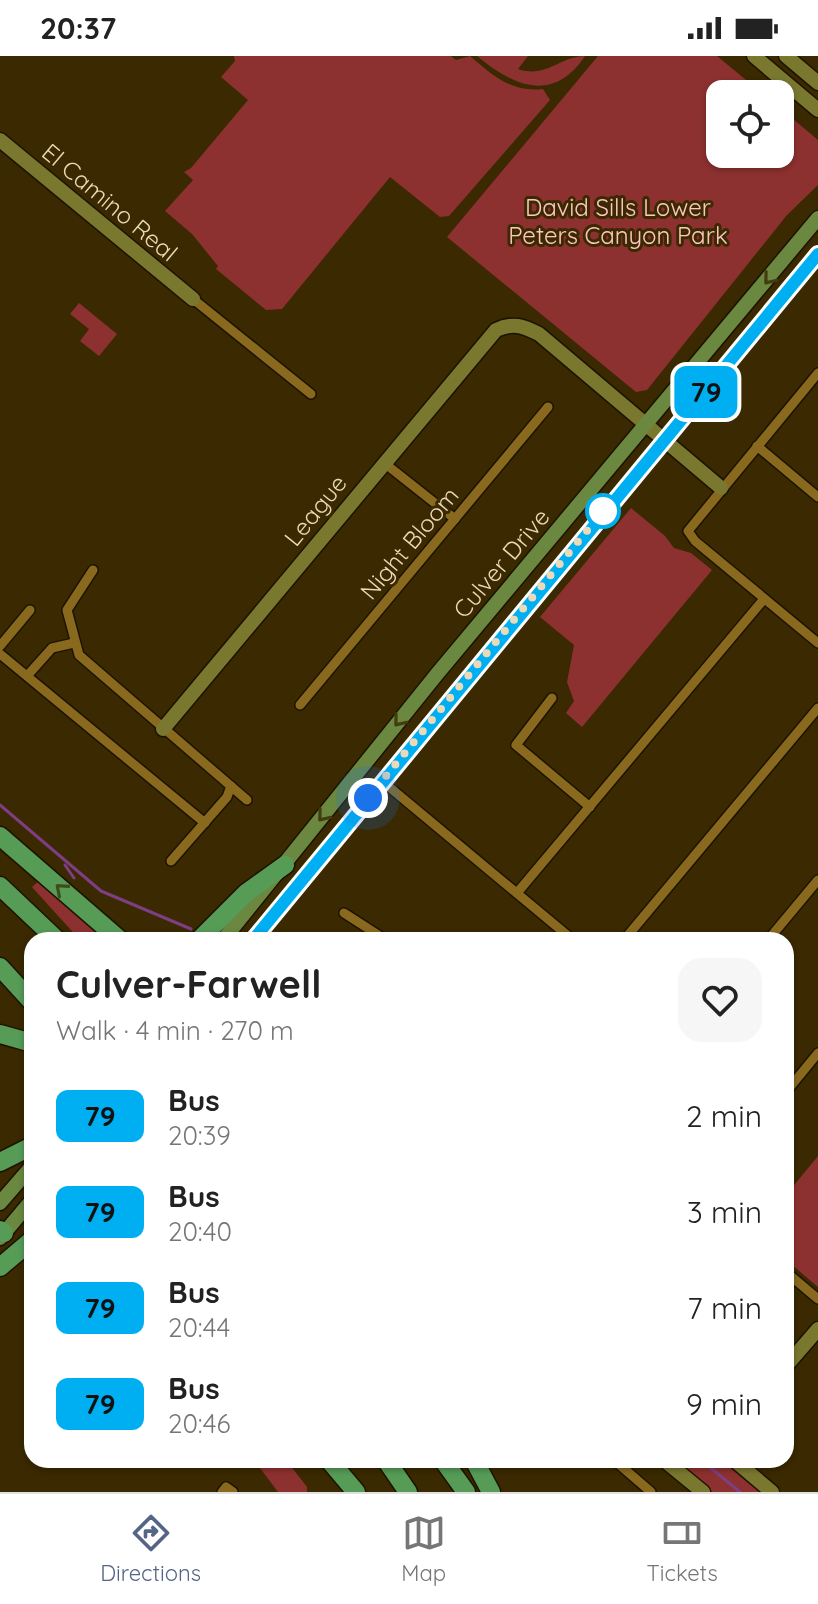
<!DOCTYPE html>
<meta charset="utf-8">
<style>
:root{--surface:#fff;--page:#f6f6f6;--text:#222;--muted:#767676;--line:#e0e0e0;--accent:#556585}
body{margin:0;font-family:Quicksand,sans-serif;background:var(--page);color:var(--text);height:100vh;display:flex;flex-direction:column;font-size:30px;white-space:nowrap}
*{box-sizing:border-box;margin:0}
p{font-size:26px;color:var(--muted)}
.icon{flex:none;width:44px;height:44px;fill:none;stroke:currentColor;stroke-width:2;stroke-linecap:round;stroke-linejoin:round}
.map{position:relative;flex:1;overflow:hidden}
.details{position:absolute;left:24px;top:876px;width:770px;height:536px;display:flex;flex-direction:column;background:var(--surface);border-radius:24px;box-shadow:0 2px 6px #0004}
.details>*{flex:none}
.badge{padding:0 16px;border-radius:12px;font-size:28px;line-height:52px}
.fabs{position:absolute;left:706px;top:24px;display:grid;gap:16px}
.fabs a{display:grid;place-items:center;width:88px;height:88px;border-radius:16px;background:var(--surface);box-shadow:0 2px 6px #0004;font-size:40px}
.you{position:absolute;width:40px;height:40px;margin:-20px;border:6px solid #fff;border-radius:50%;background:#1a73e8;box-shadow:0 0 0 12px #1a73e833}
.map>.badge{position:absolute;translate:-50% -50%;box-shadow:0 0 0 4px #fff}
.round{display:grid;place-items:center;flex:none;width:84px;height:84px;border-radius:24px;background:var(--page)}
.headline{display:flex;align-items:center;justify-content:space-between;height:136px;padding:0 32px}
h1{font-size:38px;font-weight:700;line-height:60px}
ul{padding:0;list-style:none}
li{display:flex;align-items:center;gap:24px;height:96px;padding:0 32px}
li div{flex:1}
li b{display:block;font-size:30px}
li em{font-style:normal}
li .badge{min-width:88px;font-weight:700;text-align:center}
.status{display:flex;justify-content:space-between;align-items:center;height:56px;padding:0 40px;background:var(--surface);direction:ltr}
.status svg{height:22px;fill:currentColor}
.tab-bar{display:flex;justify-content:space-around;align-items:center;height:112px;border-top:2px solid var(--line);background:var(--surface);font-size:22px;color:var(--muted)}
.tab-bar a{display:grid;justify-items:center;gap:4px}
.tab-bar .current{color:var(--accent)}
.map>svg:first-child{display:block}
.green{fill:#8d3130}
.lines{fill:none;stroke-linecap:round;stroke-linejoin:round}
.stream{stroke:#7e3e84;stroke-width:3}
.street-casing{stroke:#1d1300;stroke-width:12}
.secondary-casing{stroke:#1d1300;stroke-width:17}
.primary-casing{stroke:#1d1300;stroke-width:17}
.highway-casing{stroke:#1d1300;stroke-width:21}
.street{stroke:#89691e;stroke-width:9}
.secondary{stroke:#7a782f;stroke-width:14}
.primary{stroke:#6a8840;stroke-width:14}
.highway{stroke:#569c57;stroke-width:18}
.oneway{stroke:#443c0e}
.oneway2{stroke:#424c1b}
.line-casing{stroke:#fff;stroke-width:18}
.line{stroke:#00aff2;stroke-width:12}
.walk{stroke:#ebd9b7;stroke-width:8;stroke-dasharray:0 14.4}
.stop-dot{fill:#fff;stroke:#00aff2;stroke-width:4}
.labels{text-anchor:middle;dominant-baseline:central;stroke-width:6;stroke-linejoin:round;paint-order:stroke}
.street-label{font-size:24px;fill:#ebd9b7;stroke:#3a2901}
.park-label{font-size:24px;fill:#fec6c1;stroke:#3a2901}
</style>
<div class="status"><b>20:37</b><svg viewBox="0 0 49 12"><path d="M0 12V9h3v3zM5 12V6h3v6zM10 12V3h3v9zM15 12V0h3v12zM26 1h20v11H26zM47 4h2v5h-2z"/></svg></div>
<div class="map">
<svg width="818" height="1436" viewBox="0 0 818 1436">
<rect width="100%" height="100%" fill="#3a2901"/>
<!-- green -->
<g class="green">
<path d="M 234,0 L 451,0 L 456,4 L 470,0 C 492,19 512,37 543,33 L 550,44 L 449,160 L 440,161 L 390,121 L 282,253 L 266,254 L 216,213 L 218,210 L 192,178 L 165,155 L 193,124 L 184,116 L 191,112 L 248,44 L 221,21 L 235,5 Z"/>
<path d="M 477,0 L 528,0 L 518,13 C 546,23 560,0 585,0 C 553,48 513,30 477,0 Z"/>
<path d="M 598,0 L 717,0 L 763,38 L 720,38 L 720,98 L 780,98 L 780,52 L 818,84 L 818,129 L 787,159 L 647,334 L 636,336 L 447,181 Z"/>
<path d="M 79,247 L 117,278 L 99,300 L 80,285 L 89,273 L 70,258 Z"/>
<path d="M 631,452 L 665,480 L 674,492 L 691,497 L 712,514 L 582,671 L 566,657 L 574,645 L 567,626 L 574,589 L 540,561 Z"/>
<path d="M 41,823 L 111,884 L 80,884 L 32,831 Z"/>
<path d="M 818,1100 L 818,1231 L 786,1204 L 786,1139 Z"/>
<path d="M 253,1404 L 286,1404 L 307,1431 L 307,1436 L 278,1436 L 260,1412 L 261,1408 Z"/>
<path d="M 674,1404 L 726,1404 L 764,1436 L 712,1436 Z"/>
</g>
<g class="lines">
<!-- stream -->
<g class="stream">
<path d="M 0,749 L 101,835 L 191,873"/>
<path d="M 65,809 L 74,822"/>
<path d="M 701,1404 L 740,1436"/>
</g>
<!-- street casing -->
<g class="street-casing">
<g id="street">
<path d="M 193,243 L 311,338"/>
<path d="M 818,317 L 688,475 L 695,485 L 818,587"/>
<path d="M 757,390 L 818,441"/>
<path d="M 383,406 L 455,463"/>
<path d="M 93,514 L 67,554 L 79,599 L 247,744"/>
<path d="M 0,590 L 30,554"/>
<path d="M 0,598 L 205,767"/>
<path d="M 27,620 L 52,592 L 74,587"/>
<path d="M 552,642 L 516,689 L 590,751"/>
<path d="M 300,649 L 548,351"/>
<path d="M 382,725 L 573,884"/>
<path d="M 171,805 L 227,741 L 231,730"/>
<path d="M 517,837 L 764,543"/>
<path d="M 344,857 L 386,884"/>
<path d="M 624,884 L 818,652"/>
<path d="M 768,884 L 818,824"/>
<path d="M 786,1036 L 818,997"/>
<path d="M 786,1216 L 818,1243"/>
<path d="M 614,1404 L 651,1436"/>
<path d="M 222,1436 L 226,1431 L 233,1436"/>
</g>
</g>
<!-- secondary casing -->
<g class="secondary-casing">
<g id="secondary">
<path d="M 754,0 L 818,54"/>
<path d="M 786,0 L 818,27"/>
<path d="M 0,84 L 193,243"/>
<path d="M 163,673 L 496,274 C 513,266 523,270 539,278 L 721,432"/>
<path d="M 786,1310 L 818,1273"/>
<path d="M 664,1404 L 703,1436"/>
<path d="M 734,1404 L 772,1436"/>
</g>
</g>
<!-- primary casing -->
<g class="primary-casing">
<g id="primary">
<path d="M 223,884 L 437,618 L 818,162"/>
<path d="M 253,884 L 818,198"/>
<path d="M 0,1147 L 32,1110"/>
<path d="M 0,1182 L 32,1144"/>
</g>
</g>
<!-- highway casing -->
<g class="highway-casing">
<g id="highway">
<path d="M 0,780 L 120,884"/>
<path d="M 0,830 L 57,884"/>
<path d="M 199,884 L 246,837 L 285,809"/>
<path d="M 0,911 L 32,946"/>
<path d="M 0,978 L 32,987"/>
<path d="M 0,1106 L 32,1090"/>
<path d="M 0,1174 L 4,1177"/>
<path d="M 0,1211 L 32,1184"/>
<path d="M 329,1404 L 356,1436"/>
<path d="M 386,1404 L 408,1436"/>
<path d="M 443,1404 L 466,1436"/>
<path d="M 474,1404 L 491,1436"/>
</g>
</g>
<!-- street -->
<use href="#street" class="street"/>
<!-- secondary -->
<use href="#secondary" class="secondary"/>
<!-- primary -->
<use href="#primary" class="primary"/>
<!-- highway -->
<use href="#highway" class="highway"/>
</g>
<!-- one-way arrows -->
<defs><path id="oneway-chevron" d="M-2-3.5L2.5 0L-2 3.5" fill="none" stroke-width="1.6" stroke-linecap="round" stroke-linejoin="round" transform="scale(2)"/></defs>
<g class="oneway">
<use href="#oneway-chevron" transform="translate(769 223) rotate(129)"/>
<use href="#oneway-chevron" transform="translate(399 665) rotate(129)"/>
<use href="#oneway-chevron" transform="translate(323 760) rotate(129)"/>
</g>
<use class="oneway2" href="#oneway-chevron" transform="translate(61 833) rotate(-139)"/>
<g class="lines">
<!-- line casing -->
<g class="line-casing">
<path id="line" d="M 253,884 L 818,198"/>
</g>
<!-- line -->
<use href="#line" class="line"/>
<!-- walk -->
<path class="walk" d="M 368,742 L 608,449 L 603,455"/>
</g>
<!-- markers -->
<circle class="stop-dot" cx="603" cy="455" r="16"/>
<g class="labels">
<!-- street labels -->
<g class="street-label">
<text transform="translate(110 146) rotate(40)">El Camino Real</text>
<text transform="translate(315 454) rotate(-51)">League</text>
<text transform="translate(409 487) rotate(-50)">Night Bloom</text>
<text transform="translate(501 507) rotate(-50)">Culver Drive</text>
</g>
<!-- park labels -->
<g class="park-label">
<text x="618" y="151">David Sills Lower<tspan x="618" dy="28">Peters Canyon Park</tspan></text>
</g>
</g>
</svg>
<div class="fabs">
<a><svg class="icon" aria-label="locate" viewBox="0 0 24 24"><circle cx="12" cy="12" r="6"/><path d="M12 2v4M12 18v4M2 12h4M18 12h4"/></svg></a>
</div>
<div class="you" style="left:368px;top:742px"></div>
<b class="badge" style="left:706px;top:336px;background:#00aff2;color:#111">79</b>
<section class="details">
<div class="headline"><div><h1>Culver-Farwell</h1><p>Walk · 4 min · 270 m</p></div><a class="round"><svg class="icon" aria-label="heart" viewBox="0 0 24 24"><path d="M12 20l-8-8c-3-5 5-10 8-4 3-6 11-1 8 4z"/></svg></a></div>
<ul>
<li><span class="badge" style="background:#00aff2;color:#111">79</span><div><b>Bus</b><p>20:39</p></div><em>2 min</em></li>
<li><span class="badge" style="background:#00aff2;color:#111">79</span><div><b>Bus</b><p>20:40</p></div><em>3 min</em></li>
<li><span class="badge" style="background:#00aff2;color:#111">79</span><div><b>Bus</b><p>20:44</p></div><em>7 min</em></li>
<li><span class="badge" style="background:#00aff2;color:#111">79</span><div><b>Bus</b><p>20:46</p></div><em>9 min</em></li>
</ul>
</section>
</div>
<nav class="tab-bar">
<a class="current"><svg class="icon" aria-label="directions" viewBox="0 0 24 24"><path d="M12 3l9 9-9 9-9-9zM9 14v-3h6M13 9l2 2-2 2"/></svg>Directions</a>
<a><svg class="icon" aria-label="map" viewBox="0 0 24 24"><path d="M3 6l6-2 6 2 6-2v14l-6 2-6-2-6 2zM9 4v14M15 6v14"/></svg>Map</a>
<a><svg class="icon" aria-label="tickets" viewBox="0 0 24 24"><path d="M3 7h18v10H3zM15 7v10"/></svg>Tickets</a>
</nav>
